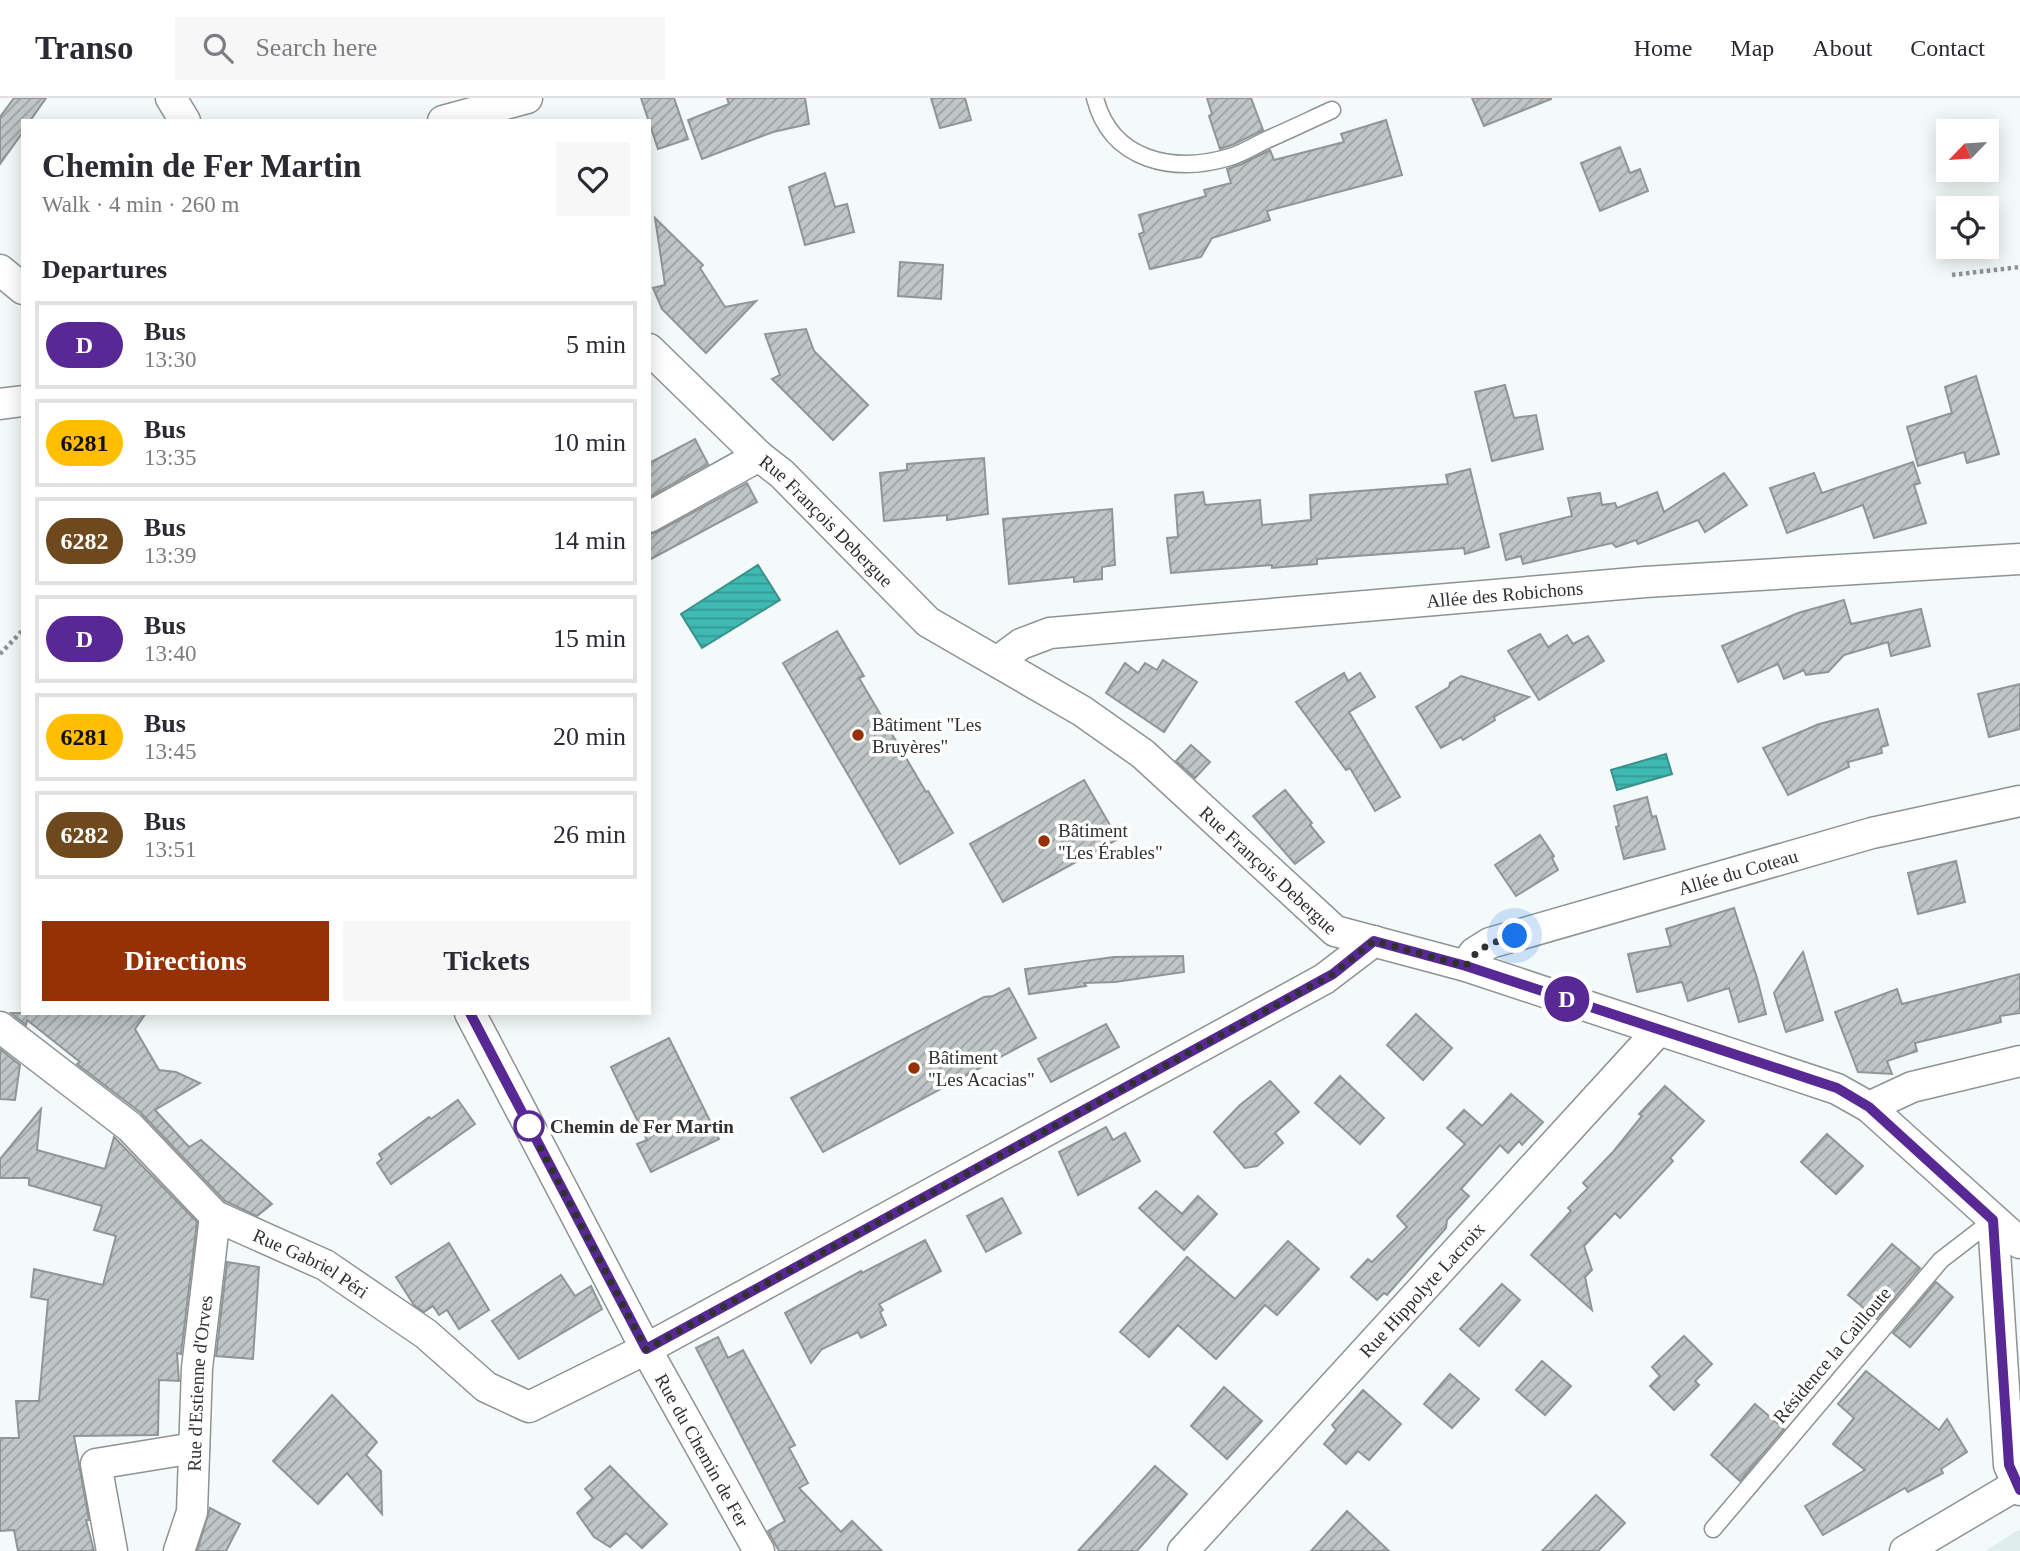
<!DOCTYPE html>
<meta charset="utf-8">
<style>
:root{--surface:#fff;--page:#f7f7f7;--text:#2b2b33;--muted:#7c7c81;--line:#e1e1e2;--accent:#963105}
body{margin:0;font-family:"Times New Roman",serif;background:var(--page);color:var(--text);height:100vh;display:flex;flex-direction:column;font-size:26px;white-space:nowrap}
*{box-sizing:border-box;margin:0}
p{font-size:23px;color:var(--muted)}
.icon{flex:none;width:38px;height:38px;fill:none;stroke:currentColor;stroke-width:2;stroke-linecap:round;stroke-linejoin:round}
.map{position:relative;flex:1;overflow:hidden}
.drawer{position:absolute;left:21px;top:21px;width:630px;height:896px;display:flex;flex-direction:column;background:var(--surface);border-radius:0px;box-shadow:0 4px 18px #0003}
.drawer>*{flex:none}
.badge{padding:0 14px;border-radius:23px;font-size:24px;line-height:46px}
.needle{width:46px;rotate:245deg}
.tools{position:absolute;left:1936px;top:21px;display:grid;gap:14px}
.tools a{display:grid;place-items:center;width:63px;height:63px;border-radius:0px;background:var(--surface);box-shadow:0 4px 18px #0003;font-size:35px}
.you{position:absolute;width:35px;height:35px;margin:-18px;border:5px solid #fff;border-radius:50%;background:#1a73e8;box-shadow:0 0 0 10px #1a73e833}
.map>.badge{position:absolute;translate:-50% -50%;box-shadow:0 0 0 4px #fff}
h2{padding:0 21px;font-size:26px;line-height:63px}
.round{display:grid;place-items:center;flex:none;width:74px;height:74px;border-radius:0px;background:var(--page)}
.headline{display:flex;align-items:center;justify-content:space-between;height:119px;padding:0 21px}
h1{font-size:33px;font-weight:700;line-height:52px}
.primary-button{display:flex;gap:14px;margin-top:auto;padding:14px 21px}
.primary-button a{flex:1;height:80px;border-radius:0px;background:var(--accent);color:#fff;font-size:28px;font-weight:700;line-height:80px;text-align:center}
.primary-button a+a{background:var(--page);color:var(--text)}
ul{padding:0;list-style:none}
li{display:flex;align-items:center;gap:21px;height:88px;margin:0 14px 10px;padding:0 7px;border:4px solid var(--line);border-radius:0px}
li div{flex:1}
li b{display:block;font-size:26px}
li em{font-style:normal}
li .badge{min-width:77px;font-weight:700;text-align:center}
header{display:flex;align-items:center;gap:42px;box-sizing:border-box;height:98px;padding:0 35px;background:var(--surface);border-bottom:2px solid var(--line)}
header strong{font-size:33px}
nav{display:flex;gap:38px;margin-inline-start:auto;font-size:24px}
.search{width:490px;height:63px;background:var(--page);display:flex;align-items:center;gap:18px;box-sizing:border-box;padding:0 24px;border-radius:0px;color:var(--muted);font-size:26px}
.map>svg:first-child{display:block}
.built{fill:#dfedec}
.water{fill:url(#water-rules);stroke:#3a918c;stroke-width:2}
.building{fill:url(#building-hatch);stroke:#909595;stroke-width:2}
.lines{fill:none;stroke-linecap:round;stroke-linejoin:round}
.service-casing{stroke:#8e9393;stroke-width:19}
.minor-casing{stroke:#8e9393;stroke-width:33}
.path{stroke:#8f9393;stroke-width:4.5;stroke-dasharray:3.5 3.5;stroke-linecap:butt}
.service{stroke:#fff;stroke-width:16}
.minor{stroke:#fff;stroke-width:30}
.line-casing{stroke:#fff;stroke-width:16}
.line{stroke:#582895;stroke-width:10}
.walk{stroke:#303232;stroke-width:7;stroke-dasharray:0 12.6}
.poi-dot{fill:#963105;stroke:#fff;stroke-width:2.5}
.stop-dot{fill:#fff;stroke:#582895;stroke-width:3.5}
.labels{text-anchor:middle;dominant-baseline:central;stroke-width:7;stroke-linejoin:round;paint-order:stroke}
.street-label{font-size:19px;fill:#303232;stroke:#fff}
.poi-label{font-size:19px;fill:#303232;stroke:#fff;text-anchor:start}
.stop-label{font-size:19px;font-weight:bold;fill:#303232;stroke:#fff;text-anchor:start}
</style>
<header>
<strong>Transo</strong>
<div class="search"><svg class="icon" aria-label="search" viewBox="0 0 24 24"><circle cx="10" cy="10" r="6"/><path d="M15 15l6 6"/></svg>Search here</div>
<nav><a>Home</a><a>Map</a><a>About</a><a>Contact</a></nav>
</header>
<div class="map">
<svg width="2020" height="1453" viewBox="0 0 2020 1453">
<defs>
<pattern id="water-rules" width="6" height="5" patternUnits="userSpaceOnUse" patternTransform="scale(1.75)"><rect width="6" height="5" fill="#3fbab3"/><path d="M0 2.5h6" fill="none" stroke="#359892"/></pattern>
<pattern id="building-hatch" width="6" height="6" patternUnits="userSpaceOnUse" patternTransform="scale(1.75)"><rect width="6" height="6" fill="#c0c5c5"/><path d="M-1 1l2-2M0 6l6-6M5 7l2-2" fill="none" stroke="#9ca1a1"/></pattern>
</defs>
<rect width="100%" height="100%" fill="#f4faf9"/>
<!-- built -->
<path class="built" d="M 2020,1431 L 2020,1453 L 1985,1453 Z"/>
<!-- water -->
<g class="water">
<path d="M 758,467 L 780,502 L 702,550 L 681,516 Z"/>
<path d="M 1666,656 L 1672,676 L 1617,692 L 1611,672 Z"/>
</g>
<!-- building -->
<g class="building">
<path d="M 14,0 L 46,0 L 30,23 L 23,23 L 23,34 L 0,66 L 0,19 Z"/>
<path d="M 641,0 L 674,0 L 688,41 L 658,51 Z"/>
<path d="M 727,0 L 805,0 L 809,26 L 773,34 L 702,61 L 688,22 L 729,6 Z"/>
<path d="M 931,0 L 965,0 L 971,22 L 940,30 Z"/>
<path d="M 1207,0 L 1251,0 L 1263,32 L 1234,46 L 1220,51 L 1209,18 L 1212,16 Z"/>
<path d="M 1472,0 L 1551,0 L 1551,1 L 1484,28 Z"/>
<path d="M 1386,22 L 1402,77 L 1267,113 L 1270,122 L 1212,140 L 1201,159 L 1150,171 L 1139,136 L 1144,134 L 1139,117 L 1206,98 L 1204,92 L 1231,85 L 1227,71 L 1242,66 L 1270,52 L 1274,62 L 1344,44 L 1341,36 Z"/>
<path d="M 1620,49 L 1630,75 L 1640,71 L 1648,93 L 1600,113 L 1581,65 Z"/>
<path d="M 825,75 L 835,109 L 847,106 L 854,134 L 805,147 L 789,89 Z"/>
<path d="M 655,120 L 703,167 L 700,170 L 725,209 L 756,203 L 706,255 L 662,211 L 653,190 L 665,187 Z"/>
<path d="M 900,164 L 943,167 L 941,201 L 898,198 Z"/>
<path d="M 806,231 L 814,253 L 868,307 L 833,342 L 772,281 L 780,277 L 765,236 Z"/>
<path d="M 1976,278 L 1999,356 L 1967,365 L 1964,354 L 1918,368 L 1907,329 L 1952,315 L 1945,289 Z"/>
<path d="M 1505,287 L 1514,320 L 1536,317 L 1543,351 L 1492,363 L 1475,294 Z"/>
<path d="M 695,341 L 708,366 L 649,399 L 649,365 Z"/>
<path d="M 984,360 L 988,416 L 947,422 L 947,417 L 884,423 L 880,375 L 907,372 L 907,366 Z"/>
<path d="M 1913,364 L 1920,385 L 1914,387 L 1926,425 L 1874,440 L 1863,407 L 1787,435 L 1770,390 L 1814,375 L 1822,395 Z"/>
<path d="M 1470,371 L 1489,449 L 1465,456 L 1464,450 L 1317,461 L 1317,466 L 1272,470 L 1272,467 L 1171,475 L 1167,440 L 1178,439 L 1175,397 L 1203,394 L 1205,407 L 1260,402 L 1262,427 L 1311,422 L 1310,397 L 1448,386 L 1446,377 Z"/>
<path d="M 1724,375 L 1747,407 L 1705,434 L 1698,422 L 1638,446 L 1636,442 L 1616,449 L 1612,445 L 1523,466 L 1521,458 L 1506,462 L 1500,436 L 1572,418 L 1568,400 L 1600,395 L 1602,407 L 1615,405 L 1617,410 L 1657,394 L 1664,414 Z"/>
<path d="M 747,385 L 757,404 L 649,462 L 649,436 L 657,434 Z"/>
<path d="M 1112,411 L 1115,467 L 1102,469 L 1102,481 L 1074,484 L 1074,479 L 1009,486 L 1003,421 Z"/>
<path d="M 1844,502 L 1851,526 L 1921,511 L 1930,548 L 1891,558 L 1888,544 L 1844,557 L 1828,574 L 1806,577 L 1804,572 L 1784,581 L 1778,566 L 1738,584 L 1722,548 L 1798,515 Z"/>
<path d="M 837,533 L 864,578 L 859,580 L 926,694 L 928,693 L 953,735 L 900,766 L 783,565 Z"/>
<path d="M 1540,536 L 1548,549 L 1567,537 L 1573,546 L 1588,538 L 1604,563 L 1539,602 L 1508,553 Z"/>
<path d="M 1163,562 L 1197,584 L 1164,634 L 1106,595 L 1125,565 L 1138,575 L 1145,565 L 1157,572 Z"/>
<path d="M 1344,575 L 1348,583 L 1360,575 L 1375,599 L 1349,614 L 1400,699 L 1375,713 L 1350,670 L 1346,672 L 1296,604 Z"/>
<path d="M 1461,578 L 1529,599 L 1494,619 L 1495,622 L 1463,642 L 1461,639 L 1441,650 L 1416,609 L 1449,589 L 1450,585 Z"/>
<path d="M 2020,586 L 2020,631 L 1989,639 L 1978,596 Z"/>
<path d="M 1878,611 L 1888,647 L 1881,649 L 1882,655 L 1848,664 L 1849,669 L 1788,697 L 1763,650 L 1819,626 Z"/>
<path d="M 1191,647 L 1210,664 L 1195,680 L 1176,663 Z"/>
<path d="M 1084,682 L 1118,741 L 1003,804 L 970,746 Z"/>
<path d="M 1285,692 L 1312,725 L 1310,727 L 1324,744 L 1295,766 L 1253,718 Z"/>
<path d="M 1647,699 L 1652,719 L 1656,718 L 1665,751 L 1624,761 L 1616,729 L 1619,728 L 1614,708 Z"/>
<path d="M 1540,737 L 1554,758 L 1552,760 L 1558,772 L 1516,798 L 1495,767 Z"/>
<path d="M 1956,763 L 1965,804 L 1918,816 L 1908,775 Z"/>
<path d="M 1734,810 L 1757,880 L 1766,916 L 1739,924 L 1729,890 L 1688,903 L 1682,884 L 1637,894 L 1628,856 L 1671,848 L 1666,831 Z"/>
<path d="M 1803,854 L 1823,922 L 1786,934 L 1774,895 Z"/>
<path d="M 1183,858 L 1184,874 L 1115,884 L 1084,885 L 1086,888 L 1029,896 L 1025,871 L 1114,859 Z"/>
<path d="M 2020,876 L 2020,915 L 2000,918 L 2001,924 L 1915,945 L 1917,953 L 1887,963 L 1892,976 L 1858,974 L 1835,914 L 1897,891 L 1902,906 Z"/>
<path d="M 1009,890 L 1036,940 L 823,1054 L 791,1000 L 984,899 L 993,898 Z"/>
<path d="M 11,915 L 146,915 L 135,931 L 159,972 L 176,974 L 200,985 L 155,1012 L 189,1049 L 201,1042 L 272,1106 L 257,1118 L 225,1103 L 141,1015 L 77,966 L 80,964 L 27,922 L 26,927 Z"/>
<path d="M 1416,916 L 1452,950 L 1423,982 L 1387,947 Z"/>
<path d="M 1106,926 L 1119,949 L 1051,984 L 1038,961 Z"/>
<path d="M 669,940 L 719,1041 L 651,1074 L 637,1046 L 647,1042 L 611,969 Z"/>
<path d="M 0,951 L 20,967 L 15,1002 L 0,1001 Z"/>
<path d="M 1340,978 L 1384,1020 L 1360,1046 L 1315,1005 Z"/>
<path d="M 1270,983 L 1299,1014 L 1275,1035 L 1283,1045 L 1257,1068 L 1245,1070 L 1214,1034 L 1240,1007 Z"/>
<path d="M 1665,988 L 1704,1023 L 1670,1060 L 1673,1063 L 1620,1120 L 1615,1115 L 1584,1148 L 1592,1172 L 1585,1179 L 1592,1212 L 1531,1157 L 1571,1113 L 1568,1110 L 1588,1090 L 1583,1085 L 1613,1054 L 1642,1018 L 1639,1016 Z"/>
<path d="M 1511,996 L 1543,1024 L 1522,1047 L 1519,1043 L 1508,1055 L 1500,1047 L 1461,1091 L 1469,1098 L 1447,1122 L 1446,1130 L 1387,1197 L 1384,1195 L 1377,1202 L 1351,1179 L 1368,1161 L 1372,1164 L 1407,1129 L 1397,1118 L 1465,1046 L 1447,1030 L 1464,1012 L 1482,1028 Z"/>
<path d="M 458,1002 L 475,1026 L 391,1086 L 377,1065 L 382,1061 L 379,1056 L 429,1019 L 431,1021 Z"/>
<path d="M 41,1011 L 37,1052 L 105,1071 L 114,1039 L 197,1124 L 181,1256 L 177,1255 L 179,1283 L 159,1282 L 158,1337 L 74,1338 L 89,1422 L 86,1422 L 94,1453 L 18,1453 L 14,1432 L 0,1433 L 0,1340 L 19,1340 L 16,1303 L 39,1303 L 48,1202 L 31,1199 L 34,1171 L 103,1187 L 116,1138 L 94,1132 L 102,1108 L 29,1087 L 29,1080 L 0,1080 L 0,1061 Z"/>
<path d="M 1106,1029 L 1113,1042 L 1125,1035 L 1140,1063 L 1078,1097 L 1059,1054 Z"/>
<path d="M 1827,1036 L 1863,1068 L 1836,1096 L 1801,1064 Z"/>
<path d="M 1156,1093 L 1182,1116 L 1198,1098 L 1217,1116 L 1184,1152 L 1139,1110 Z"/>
<path d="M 1002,1100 L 1021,1135 L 986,1154 L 967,1118 Z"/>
<path d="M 925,1142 L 941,1173 L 879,1206 L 883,1212 L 880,1214 L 886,1227 L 861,1240 L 858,1234 L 822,1251 L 811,1265 L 785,1215 L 861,1173 L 862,1175 Z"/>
<path d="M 1288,1143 L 1319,1171 L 1277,1217 L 1265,1207 L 1216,1261 L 1178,1227 L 1149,1259 L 1120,1234 L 1187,1159 L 1235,1201 Z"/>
<path d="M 449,1145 L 489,1212 L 459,1231 L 447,1212 L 439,1217 L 433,1208 L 424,1214 L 414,1207 L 396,1179 Z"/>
<path d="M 1892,1146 L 1920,1170 L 1877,1221 L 1848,1197 Z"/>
<path d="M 227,1164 L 259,1169 L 253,1261 L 216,1258 Z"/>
<path d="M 561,1177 L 575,1198 L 591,1188 L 602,1211 L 519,1261 L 492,1223 Z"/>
<path d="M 1936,1184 L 1953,1199 L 1910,1249 L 1893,1235 Z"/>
<path d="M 1502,1186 L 1520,1202 L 1479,1248 L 1460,1231 Z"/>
<path d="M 1684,1238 L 1712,1266 L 1695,1283 L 1699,1287 L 1674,1312 L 1650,1288 L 1660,1278 L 1652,1269 Z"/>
<path d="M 718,1239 L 728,1260 L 743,1252 L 795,1347 L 789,1350 L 808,1385 L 799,1390 L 841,1434 L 852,1423 L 882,1453 L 779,1453 L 768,1433 L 785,1423 L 696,1250 Z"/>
<path d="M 1542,1263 L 1571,1288 L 1545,1317 L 1516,1292 Z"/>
<path d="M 1866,1273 L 1939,1332 L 1947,1321 L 1967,1354 L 1941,1371 L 1943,1375 L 1908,1394 L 1905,1390 L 1823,1437 L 1805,1408 L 1865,1372 L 1833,1346 L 1854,1320 L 1838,1306 Z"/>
<path d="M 1450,1276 L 1479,1301 L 1452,1330 L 1424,1306 Z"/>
<path d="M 1224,1289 L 1262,1323 L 1227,1361 L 1191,1328 Z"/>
<path d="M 1363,1292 L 1401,1326 L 1369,1362 L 1358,1353 L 1346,1366 L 1324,1346 L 1336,1332 L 1332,1327 Z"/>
<path d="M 332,1297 L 377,1344 L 366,1357 L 381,1373 L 382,1416 L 347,1375 L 318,1406 L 273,1363 Z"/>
<path d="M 1755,1306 L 1784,1331 L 1740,1383 L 1711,1357 Z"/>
<path d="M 610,1368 L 667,1426 L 642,1450 L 626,1435 L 610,1449 L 594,1439 L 577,1415 L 593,1400 L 585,1391 Z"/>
<path d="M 1155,1368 L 1187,1396 L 1137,1453 L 1078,1453 Z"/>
<path d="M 1596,1397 L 1625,1425 L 1598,1453 L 1542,1453 Z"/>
<path d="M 210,1410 L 240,1426 L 226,1453 L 197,1453 Z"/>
<path d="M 1347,1413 L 1389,1453 L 1311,1453 Z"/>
</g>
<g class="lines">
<!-- service casing -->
<g class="service-casing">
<g id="service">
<path d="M 1095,0 C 1111,63 1173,76 1230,59 C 1241,56 1253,49 1264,43 C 1287,33 1310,22 1332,12"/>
<path d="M 1713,1431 L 1941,1162 L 1993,1122"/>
</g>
</g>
<!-- minor casing -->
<g class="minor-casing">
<g id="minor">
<path d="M 171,0 L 185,23"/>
<path d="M 443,23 L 527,0"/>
<path d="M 0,172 L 23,191"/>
<path id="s1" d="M 649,251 L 759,358 L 782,376 L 928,524 L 1082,613 L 1143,656 L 1335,833 L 1466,868 L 1837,991 L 1869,1009 L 2020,1145"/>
<path d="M 0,306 L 23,303"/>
<path d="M 649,419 L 759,358"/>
<path id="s2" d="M 998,563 L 1021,546 L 1050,535 L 1645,484 L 2020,461"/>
<path id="s3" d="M 1466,868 L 1474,855 L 1490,845 L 1872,735 L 2020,703"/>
<path id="s4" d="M 470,915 L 646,1251 L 759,1453"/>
<path id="s5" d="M 0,929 L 130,1029 L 215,1118 L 325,1167 L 426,1236 L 486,1289 L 529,1309 L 646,1251 L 1324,881 L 1374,843"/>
<path d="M 1869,1009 L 1912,989 L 2020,963"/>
<path d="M 1993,1122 L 2009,1367 L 2020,1392"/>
<path d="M 112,1453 L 96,1366 L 194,1350"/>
<path id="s6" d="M 179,1453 L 192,1414 L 197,1270 L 215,1118"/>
<path id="s7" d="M 1183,1453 L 1659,932"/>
<path d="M 1905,1453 L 2020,1385"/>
</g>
</g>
<!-- path -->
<g class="path">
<path d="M 1952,177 L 2020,169"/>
<path d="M 0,556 L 23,532"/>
</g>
<!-- service -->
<use href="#service" class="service"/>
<!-- minor -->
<use href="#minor" class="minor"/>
</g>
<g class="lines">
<!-- line casing -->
<g class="line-casing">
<path id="line" d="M 470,915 L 646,1251 L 1333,876 L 1374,843 L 1466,868 L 1837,990 L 1869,1009 L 1993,1122 L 2009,1367 L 2020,1392"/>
</g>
<!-- line -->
<use href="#line" class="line"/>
<!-- walk -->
<path class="walk" d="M 529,1028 L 646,1251 L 1333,876 L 1374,843 L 1466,868 C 1478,848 1494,844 1515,838"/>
</g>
<!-- markers -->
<g class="poi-dot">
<circle cx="858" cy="637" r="7"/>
<circle cx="1044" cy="743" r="7"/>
<circle cx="914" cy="970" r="7"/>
</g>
<circle class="stop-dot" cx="529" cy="1028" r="14"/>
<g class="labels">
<!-- street labels -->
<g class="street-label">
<text stroke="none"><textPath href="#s1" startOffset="247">Rue François Debergue</textPath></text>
<text stroke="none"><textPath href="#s2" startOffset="516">Allée des Robichons</textPath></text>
<text stroke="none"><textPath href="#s1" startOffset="814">Rue François Debergue</textPath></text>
<text stroke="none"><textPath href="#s3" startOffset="292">Allée du Coteau</textPath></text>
<text stroke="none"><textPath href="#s5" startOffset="394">Rue Gabriel Péri</textPath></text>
<text stroke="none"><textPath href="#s7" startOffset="354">Rue Hippolyte Lacroix</textPath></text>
<text transform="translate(1832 1257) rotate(-50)">Résidence la Cailloute</text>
<text stroke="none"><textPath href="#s6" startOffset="170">Rue d'Estienne d'Orves</textPath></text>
<text stroke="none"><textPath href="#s4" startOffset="495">Rue du Chemin de Fer</textPath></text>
</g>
<!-- poi labels -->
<g class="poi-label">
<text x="872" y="626">Bâtiment "Les<tspan x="872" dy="22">Bruyères"</tspan></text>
<text x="1058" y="732">Bâtiment<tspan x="1058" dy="22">"Les Érables"</tspan></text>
<text x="928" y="959">Bâtiment<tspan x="928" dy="22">"Les Acacias"</tspan></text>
</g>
<!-- stop labels -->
<g class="stop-label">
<text x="550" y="1028">Chemin de Fer Martin</text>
</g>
</g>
</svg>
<div class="tools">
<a><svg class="needle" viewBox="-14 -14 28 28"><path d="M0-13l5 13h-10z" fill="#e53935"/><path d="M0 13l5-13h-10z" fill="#7c7c81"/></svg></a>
<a><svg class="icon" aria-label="locate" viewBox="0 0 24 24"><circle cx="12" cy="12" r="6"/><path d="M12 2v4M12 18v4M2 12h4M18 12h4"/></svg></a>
</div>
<div class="you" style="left:1515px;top:838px"></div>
<b class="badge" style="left:1567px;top:901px;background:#582895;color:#fff">D</b>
<section class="drawer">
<div class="headline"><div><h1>Chemin de Fer Martin</h1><p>Walk · 4 min · 260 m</p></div><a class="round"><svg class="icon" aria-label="heart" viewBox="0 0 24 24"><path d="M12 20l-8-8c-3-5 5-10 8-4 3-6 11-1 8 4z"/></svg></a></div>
<h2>Departures</h2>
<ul>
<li><span class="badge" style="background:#582895;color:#fff">D</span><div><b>Bus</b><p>13:30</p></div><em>5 min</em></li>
<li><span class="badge" style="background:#ffbe00;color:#111">6281</span><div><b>Bus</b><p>13:35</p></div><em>10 min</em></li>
<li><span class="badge" style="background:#6e491e;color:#fff">6282</span><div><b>Bus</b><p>13:39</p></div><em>14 min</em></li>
<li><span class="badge" style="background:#582895;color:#fff">D</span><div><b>Bus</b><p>13:40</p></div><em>15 min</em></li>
<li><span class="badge" style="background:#ffbe00;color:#111">6281</span><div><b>Bus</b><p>13:45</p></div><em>20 min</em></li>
<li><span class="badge" style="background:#6e491e;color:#fff">6282</span><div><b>Bus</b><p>13:51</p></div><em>26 min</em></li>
</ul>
<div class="primary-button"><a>Directions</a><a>Tickets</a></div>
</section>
</div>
